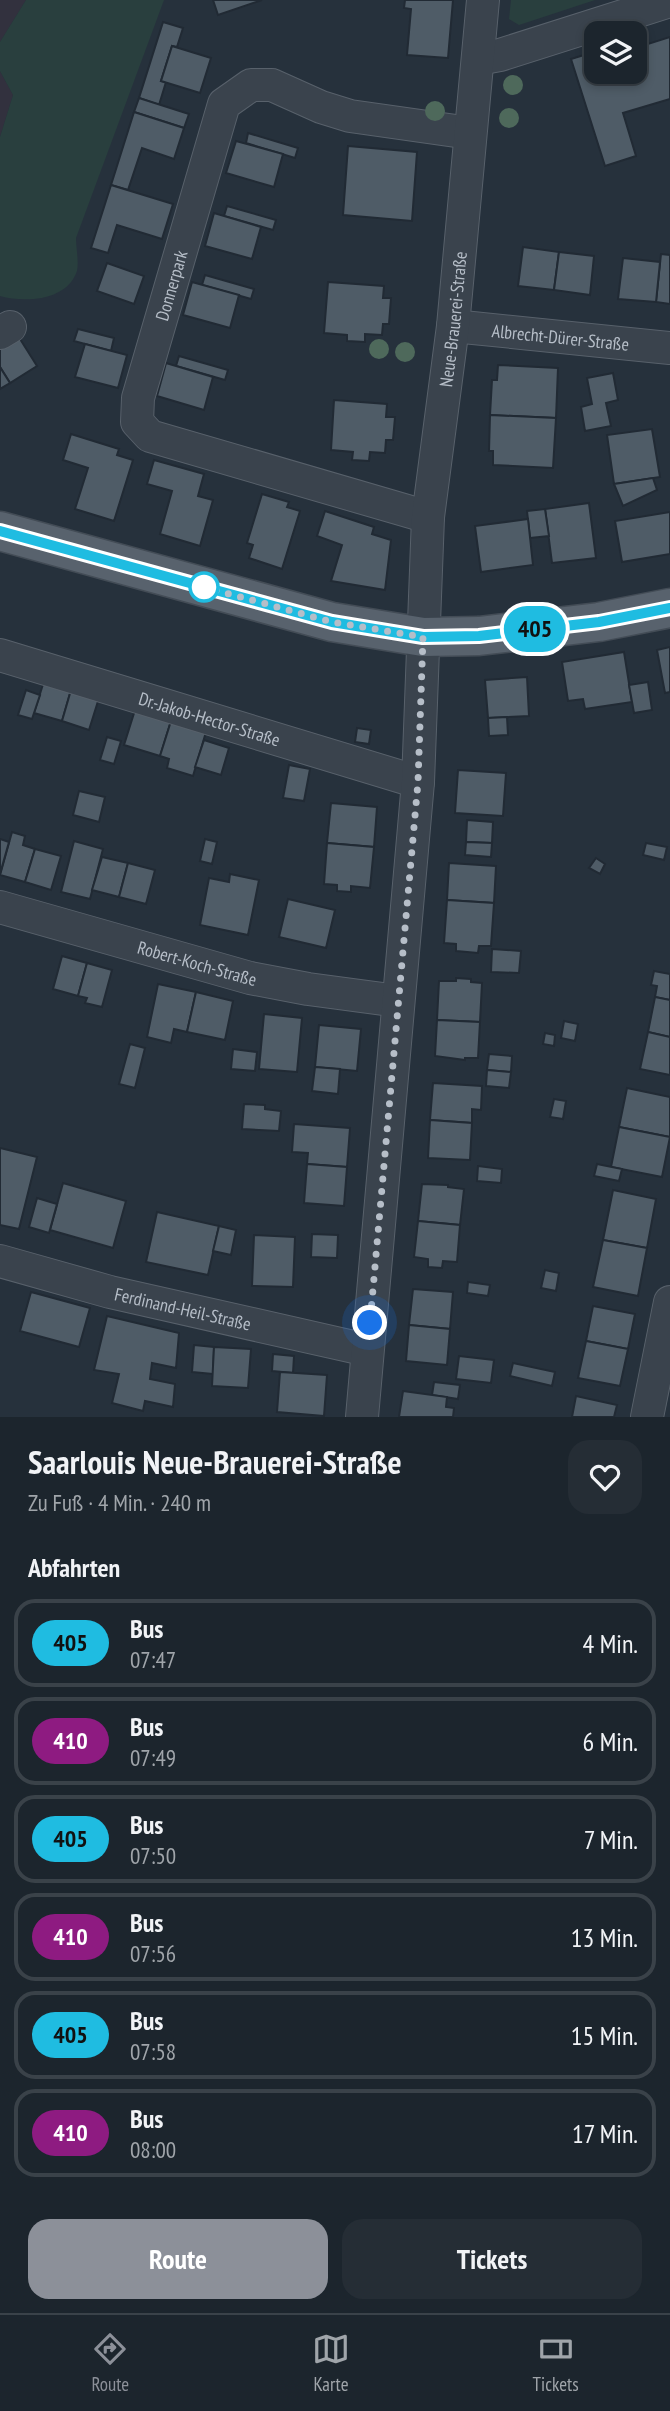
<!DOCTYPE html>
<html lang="de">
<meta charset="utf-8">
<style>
:root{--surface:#1c252d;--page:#252d35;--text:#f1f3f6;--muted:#a0a5aa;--line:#3a4249;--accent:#8c9099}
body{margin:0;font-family:"PT Sans Narrow",sans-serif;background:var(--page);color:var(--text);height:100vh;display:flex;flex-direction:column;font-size:26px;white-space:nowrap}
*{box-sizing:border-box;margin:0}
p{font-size:23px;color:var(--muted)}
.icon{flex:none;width:38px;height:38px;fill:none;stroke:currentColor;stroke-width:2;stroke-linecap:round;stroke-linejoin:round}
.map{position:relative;height:1417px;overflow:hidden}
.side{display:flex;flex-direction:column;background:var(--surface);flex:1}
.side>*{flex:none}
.badge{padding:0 14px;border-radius:23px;font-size:24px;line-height:46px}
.buttons{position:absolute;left:584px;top:21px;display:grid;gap:14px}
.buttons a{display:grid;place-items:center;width:63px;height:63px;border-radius:14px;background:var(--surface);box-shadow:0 4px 10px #0003,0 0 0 2px var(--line);font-size:35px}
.you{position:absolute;width:35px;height:35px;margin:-18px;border:5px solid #fff;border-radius:50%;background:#1a73e8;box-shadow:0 0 0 10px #1a73e833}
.map>.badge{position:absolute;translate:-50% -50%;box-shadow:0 0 0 4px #fff}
h2{padding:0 28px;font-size:26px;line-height:63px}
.round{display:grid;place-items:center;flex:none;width:74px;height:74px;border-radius:21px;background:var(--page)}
.summary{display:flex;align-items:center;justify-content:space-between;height:119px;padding:0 28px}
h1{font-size:33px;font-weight:600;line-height:52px}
.button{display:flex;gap:14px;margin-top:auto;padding:14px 28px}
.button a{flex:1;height:80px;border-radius:21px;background:var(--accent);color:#fff;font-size:28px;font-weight:600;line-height:80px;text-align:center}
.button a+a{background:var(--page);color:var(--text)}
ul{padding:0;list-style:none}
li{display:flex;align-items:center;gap:21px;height:88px;margin:0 14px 10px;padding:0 14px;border:4px solid var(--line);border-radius:21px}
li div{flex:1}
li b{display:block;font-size:26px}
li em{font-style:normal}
li .badge{min-width:77px;font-weight:700;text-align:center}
.dock{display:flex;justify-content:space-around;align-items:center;height:98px;border-top:2px solid var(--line);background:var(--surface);font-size:19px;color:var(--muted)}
.dock a{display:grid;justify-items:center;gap:4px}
.dock .on{color:var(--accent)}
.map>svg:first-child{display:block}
.medical{fill:#32313e}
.green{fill:#293f3e}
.building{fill:#4f5c67;stroke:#212a34;stroke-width:2}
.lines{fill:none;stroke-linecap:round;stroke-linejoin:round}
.minor-casing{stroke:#58616b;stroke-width:34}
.major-casing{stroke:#434c56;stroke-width:41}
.minor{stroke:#3a434d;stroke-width:32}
.major{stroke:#58626d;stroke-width:38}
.tree{fill:#4e695b}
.line-casing{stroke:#fff;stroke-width:16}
.line{stroke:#1fbce1;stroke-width:10}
.walk{stroke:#b6bec8;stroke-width:7;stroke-dasharray:0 12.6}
.stop-dot{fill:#fff;stroke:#1fbce1;stroke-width:3.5}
.labels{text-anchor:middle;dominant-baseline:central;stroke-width:6;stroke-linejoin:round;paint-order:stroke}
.street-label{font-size:18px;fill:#b6bec8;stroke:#1f2832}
</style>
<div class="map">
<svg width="670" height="1417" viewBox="0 0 670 1417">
<rect width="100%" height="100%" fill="#26313c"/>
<!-- medical -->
<g class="medical">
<path d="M 0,0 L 26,0 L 0,42 Z"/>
<path d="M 0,71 L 13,95 L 0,137 Z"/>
</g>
<!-- green -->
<g class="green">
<path d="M 26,0 L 164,0 L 76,238 C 76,247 79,262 77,271 C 67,301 25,303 0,296 L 0,137 L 13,95 L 0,71 L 0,42 Z"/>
<path d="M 511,0 L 595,0 L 519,25 L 509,19 Z"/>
</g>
<!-- building -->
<g class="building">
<path d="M 213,0 L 262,0 L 218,15 Z"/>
<path d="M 405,0 L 453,0 L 448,58 L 407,55 L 411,9 L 404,8 Z"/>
<path d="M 163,22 L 183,28 L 177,47 L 172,46 L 161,81 L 166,82 L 159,105 L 139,98 Z"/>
<path d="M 670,37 L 670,99 L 623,113 L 636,156 L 605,166 L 571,59 L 597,51 L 597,72 L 635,72 L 635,48 Z"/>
<path d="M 172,46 L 211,58 L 200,93 L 161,81 Z"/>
<path d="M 139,98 L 189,114 L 184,128 L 134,112 Z"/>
<path d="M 134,112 L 184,128 L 174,159 L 142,148 L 128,190 L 111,185 Z"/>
<path d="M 248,133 L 298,148 L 295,158 L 246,143 Z"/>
<path d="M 236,141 L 283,154 L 274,187 L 226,173 Z"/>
<path d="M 348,146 L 417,152 L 412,221 L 343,215 Z"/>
<path d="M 111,185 L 173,204 L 162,239 L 117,225 L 108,253 L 91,248 Z"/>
<path d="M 227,206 L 276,220 L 273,230 L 224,216 Z"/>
<path d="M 214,213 L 261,227 L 252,259 L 205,246 Z"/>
<path d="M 523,247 L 559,252 L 554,290 L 518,286 Z"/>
<path d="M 559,252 L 594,256 L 590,295 L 554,290 Z"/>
<path d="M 661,254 L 670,255 L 670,304 L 656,302 Z"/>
<path d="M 623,258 L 660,262 L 656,302 L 618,299 Z"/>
<path d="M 107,263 L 144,276 L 134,304 L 97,291 Z"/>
<path d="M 205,275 L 254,289 L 251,299 L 202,285 Z"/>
<path d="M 192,282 L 239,295 L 230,328 L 183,315 Z"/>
<path d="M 328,282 L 384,286 L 383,298 L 391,298 L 389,324 L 383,324 L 382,335 L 365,334 L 365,342 L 347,341 L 347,335 L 324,333 Z"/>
<path d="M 78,329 L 114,338 L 111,351 L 74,341 Z"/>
<path d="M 15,331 L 37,366 L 10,383 L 0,367 L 0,341 Z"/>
<path d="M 85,344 L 127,355 L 118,388 L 75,377 Z"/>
<path d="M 179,356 L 228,370 L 225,380 L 176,366 Z"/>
<path d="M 166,363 L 213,377 L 204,410 L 157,396 Z"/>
<path d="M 498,365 L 558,368 L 556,418 L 490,415 L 492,380 L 497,380 Z"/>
<path d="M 0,367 L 10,383 L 0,389 Z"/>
<path d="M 613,373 L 618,400 L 606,403 L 611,426 L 585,431 L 581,407 L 592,404 L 587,378 Z"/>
<path d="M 334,400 L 387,404 L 386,417 L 395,417 L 393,440 L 386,440 L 385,453 L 370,452 L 369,461 L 352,460 L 353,452 L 331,450 Z"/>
<path d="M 490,415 L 556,418 L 553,468 L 493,465 L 493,451 L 489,451 Z"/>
<path d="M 652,429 L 660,477 L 614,484 L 607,435 Z"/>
<path d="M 71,434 L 119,449 L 117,455 L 133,460 L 114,521 L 75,509 L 88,468 L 63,460 Z"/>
<path d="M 154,460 L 204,474 L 198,496 L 213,500 L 200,546 L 160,534 L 172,491 L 147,484 Z"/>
<path d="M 653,478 L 657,490 L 623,506 L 614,484 Z"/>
<path d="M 262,494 L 289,502 L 287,507 L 300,511 L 282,569 L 249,558 L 253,545 L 247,543 Z"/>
<path d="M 589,503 L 596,558 L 552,563 L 545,509 Z"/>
<path d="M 545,509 L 549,536 L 530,538 L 527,511 Z"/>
<path d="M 325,511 L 374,527 L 372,534 L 391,540 L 385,590 L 331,581 L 342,545 L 317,536 Z"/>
<path d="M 670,512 L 670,554 L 622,562 L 615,521 Z"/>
<path d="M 528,519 L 533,565 L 481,572 L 475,526 Z"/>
<path d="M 670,647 L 670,692 L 665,693 L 657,650 Z"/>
<path d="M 624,652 L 632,702 L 585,709 L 583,699 L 568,701 L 562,662 Z"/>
<path d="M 527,677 L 529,716 L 488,718 L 485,680 Z"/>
<path d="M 44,681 L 71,690 L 62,721 L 34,713 Z"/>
<path d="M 648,682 L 652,710 L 634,713 L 629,685 Z"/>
<path d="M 26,690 L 40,695 L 32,719 L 18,715 Z"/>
<path d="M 71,690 L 99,698 L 89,730 L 62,721 Z"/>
<path d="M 135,710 L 171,721 L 160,756 L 124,745 Z"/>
<path d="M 507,717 L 508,735 L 489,736 L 488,718 Z"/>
<path d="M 171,721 L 206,732 L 193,776 L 167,768 L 169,759 L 160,756 Z"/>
<path d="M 357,728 L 371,730 L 369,744 L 355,742 Z"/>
<path d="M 107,737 L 121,741 L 114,764 L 100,760 Z"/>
<path d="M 204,740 L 229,748 L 221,775 L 195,767 Z"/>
<path d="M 289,765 L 310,769 L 304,801 L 283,798 Z"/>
<path d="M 458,770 L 506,773 L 503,816 L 455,813 Z"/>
<path d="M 79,791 L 105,797 L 99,822 L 73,815 Z"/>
<path d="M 331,803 L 377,807 L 374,847 L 327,843 Z"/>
<path d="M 467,820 L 493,822 L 492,843 L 466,842 Z"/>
<path d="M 12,832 L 25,836 L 23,845 L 35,849 L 25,882 L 0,875 Z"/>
<path d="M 0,839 L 9,842 L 0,874 Z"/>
<path d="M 205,839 L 217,842 L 212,864 L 200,861 Z"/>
<path d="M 74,841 L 103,849 L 90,899 L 61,892 Z"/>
<path d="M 466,842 L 492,843 L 491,857 L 465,855 Z"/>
<path d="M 327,843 L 374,847 L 370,888 L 351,886 L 351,892 L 337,891 L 337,885 L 324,884 Z"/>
<path d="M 646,843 L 667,847 L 664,860 L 643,855 Z"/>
<path d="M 35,849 L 61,856 L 51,890 L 25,882 Z"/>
<path d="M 102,857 L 128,863 L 119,897 L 92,890 Z"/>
<path d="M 596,858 L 605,864 L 600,874 L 589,868 Z"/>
<path d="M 128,863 L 155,870 L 146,904 L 119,897 Z"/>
<path d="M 449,863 L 496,866 L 494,903 L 447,900 Z"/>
<path d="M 230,874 L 259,880 L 248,935 L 200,925 L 209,878 L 229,882 Z"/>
<path d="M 288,899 L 335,910 L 326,948 L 279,937 Z"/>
<path d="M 447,900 L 494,903 L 491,946 L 479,946 L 478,953 L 456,951 L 456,944 L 444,943 Z"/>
<path d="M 492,949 L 521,951 L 519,973 L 491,972 Z"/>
<path d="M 62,956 L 87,963 L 78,996 L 53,989 Z"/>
<path d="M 87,963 L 112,970 L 102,1007 L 85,1003 L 87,998 L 78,996 Z"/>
<path d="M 654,971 L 670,974 L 670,1000 L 655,997 L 657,986 L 651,985 Z"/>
<path d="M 456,978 L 471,979 L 471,982 L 482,983 L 480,1022 L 437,1020 L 439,981 L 456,981 Z"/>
<path d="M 158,984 L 196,992 L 187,1032 L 174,1029 L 171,1043 L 147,1037 Z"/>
<path d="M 196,992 L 233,1001 L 225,1040 L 187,1032 Z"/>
<path d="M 655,997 L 670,1000 L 670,1037 L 648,1032 Z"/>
<path d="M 264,1014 L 302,1018 L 297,1072 L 259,1069 Z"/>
<path d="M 437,1020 L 480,1022 L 478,1058 L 465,1058 L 465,1060 L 435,1056 Z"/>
<path d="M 564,1021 L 578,1024 L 575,1041 L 561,1038 Z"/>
<path d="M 319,1025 L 361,1029 L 357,1071 L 315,1067 Z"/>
<path d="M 648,1032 L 670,1037 L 670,1075 L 640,1069 Z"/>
<path d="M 545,1033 L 555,1035 L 554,1046 L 543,1044 Z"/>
<path d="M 130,1044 L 145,1048 L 135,1088 L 119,1084 Z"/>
<path d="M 233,1049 L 257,1052 L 255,1071 L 231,1069 Z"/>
<path d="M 489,1054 L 512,1056 L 511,1072 L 487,1070 Z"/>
<path d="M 315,1067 L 340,1069 L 338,1094 L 312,1091 Z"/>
<path d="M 487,1070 L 511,1072 L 509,1088 L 486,1086 Z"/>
<path d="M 433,1083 L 482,1086 L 481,1110 L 472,1109 L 472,1123 L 430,1120 Z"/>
<path d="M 627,1088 L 670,1097 L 670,1137 L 619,1127 Z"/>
<path d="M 554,1099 L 566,1101 L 563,1119 L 550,1117 Z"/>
<path d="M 244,1104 L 265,1105 L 265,1109 L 281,1111 L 279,1131 L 242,1129 Z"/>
<path d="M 430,1120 L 472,1123 L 470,1160 L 428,1158 Z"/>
<path d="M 294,1124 L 350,1128 L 347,1167 L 307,1164 L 308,1153 L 292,1152 Z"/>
<path d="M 619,1127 L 670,1137 L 662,1177 L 611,1167 Z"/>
<path d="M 0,1148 L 37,1157 L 19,1229 L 0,1225 Z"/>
<path d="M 307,1164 L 347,1167 L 344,1206 L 304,1203 Z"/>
<path d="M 597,1164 L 622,1169 L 619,1181 L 594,1176 Z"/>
<path d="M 478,1166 L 502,1169 L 501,1183 L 477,1181 Z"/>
<path d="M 63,1183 L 126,1201 L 113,1248 L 50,1230 Z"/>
<path d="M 422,1184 L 448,1185 L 448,1187 L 464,1189 L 460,1225 L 418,1221 Z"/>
<path d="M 613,1190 L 656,1199 L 647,1248 L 603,1240 Z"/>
<path d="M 37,1198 L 57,1204 L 49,1233 L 29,1227 Z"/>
<path d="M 157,1212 L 219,1226 L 208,1275 L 146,1262 Z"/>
<path d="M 418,1221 L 460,1225 L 457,1262 L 443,1261 L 442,1268 L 428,1267 L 428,1259 L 414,1257 Z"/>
<path d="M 219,1226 L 236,1230 L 231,1255 L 213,1251 Z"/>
<path d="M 312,1234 L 338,1235 L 337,1258 L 311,1257 Z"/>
<path d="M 254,1235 L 295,1237 L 293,1287 L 252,1286 Z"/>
<path d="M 603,1240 L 647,1248 L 638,1296 L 593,1287 Z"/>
<path d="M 545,1270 L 559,1273 L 556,1291 L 541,1288 Z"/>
<path d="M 468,1282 L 490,1285 L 488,1296 L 467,1293 Z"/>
<path d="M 413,1289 L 453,1292 L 450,1329 L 409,1325 Z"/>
<path d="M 31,1292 L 90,1308 L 79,1347 L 20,1331 Z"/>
<path d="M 593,1306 L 635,1314 L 628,1349 L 586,1341 Z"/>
<path d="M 107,1316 L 179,1333 L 176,1368 L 152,1363 L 150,1379 L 175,1384 L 173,1407 L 145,1401 L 143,1411 L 112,1403 L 119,1374 L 94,1370 Z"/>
<path d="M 409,1325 L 450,1329 L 447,1365 L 406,1361 Z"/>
<path d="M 586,1341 L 628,1349 L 620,1386 L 578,1378 Z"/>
<path d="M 194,1345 L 214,1347 L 213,1374 L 192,1372 Z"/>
<path d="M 214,1347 L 251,1349 L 248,1388 L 212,1386 Z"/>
<path d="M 273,1354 L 294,1356 L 293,1373 L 272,1371 Z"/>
<path d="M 459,1356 L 494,1360 L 491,1383 L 456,1379 Z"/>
<path d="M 513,1363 L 555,1372 L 552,1386 L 510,1376 Z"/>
<path d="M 280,1372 L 327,1375 L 324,1416 L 277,1412 Z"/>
<path d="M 434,1382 L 460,1385 L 458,1399 L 432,1395 Z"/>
<path d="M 403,1391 L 447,1397 L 446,1407 L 454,1408 L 453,1417 L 399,1417 Z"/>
<path d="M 576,1396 L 617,1405 L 614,1417 L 572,1417 Z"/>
</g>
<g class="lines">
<!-- minor casing -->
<g class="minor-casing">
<g id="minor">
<path d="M 478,59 L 500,55 L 670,1"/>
<path id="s1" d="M 453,326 L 670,348"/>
<path d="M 0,333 L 10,327"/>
<path id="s2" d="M 428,517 L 150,436 L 137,422 L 138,398 L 224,104 L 251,85 L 272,85 L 321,107 L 350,116 L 470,133"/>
<path id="s3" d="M 0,655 L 418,782"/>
<path id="s4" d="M 0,907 L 250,978 L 308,989 L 398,1001"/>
<path id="s5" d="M 0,1261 L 110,1292 L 367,1350"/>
<path id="s6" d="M 362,1417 L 418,782 L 428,517 L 453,326 L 483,0"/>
<path d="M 647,1417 L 670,1302"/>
</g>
</g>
<!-- major casing -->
<g class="major-casing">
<path id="major" d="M 0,531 L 332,622 L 423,637 L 479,636 L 599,622 L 670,608"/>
</g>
<!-- minor -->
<use href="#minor" class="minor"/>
<!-- major -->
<use href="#major" class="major"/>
</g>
<!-- trees -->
<g class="tree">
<circle cx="513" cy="85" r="10"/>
<circle cx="435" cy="111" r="10"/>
<circle cx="509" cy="118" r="10"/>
<circle cx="379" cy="349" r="10"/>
<circle cx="405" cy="352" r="10"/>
</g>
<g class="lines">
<!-- line casing -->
<g class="line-casing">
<path id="line" d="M 0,531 L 332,622 L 423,637 L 479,636 L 599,622 L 670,608"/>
</g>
<!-- line -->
<use href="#line" class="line"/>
<!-- walk -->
<path class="walk" d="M 204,587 L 332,622 L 423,637 L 418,782 L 370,1323"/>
</g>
<!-- markers -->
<circle class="stop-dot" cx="204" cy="587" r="14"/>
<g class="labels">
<!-- street labels -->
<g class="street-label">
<text stroke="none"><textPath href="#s2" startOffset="450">Donnerpark</textPath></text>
<text stroke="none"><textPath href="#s6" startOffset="1102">Neue-Brauerei-Straße</textPath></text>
<text stroke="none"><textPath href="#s1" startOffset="108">Albrecht-Dürer-Straße</textPath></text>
<text stroke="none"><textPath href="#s3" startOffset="219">Dr.-Jakob-Hector-Straße</textPath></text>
<text stroke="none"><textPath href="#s4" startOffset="205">Robert-Koch-Straße</textPath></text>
<text stroke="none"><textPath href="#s5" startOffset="189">Ferdinand-Heil-Straße</textPath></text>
</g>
</g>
</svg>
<div class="buttons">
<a><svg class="icon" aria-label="layers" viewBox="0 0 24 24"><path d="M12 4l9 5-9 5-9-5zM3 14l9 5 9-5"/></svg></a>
</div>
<div class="you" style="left:370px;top:1323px"></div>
<b class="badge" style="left:535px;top:629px;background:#1fbce1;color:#111">405</b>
</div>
<section class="side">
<div class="summary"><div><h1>Saarlouis Neue-Brauerei-Straße</h1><p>Zu Fuß · 4 Min. · 240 m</p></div><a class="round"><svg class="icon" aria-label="heart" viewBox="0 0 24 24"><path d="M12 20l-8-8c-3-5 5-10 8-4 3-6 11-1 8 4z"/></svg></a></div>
<h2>Abfahrten</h2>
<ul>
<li><span class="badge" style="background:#1fbce1;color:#111">405</span><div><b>Bus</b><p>07:47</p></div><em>4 Min.</em></li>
<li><span class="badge" style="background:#8e1b81;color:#fff">410</span><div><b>Bus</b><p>07:49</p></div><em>6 Min.</em></li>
<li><span class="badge" style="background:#1fbce1;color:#111">405</span><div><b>Bus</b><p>07:50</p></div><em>7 Min.</em></li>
<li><span class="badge" style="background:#8e1b81;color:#fff">410</span><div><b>Bus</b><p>07:56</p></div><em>13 Min.</em></li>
<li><span class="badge" style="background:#1fbce1;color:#111">405</span><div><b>Bus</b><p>07:58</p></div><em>15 Min.</em></li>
<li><span class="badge" style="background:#8e1b81;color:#fff">410</span><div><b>Bus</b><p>08:00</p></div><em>17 Min.</em></li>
</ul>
<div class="button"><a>Route</a><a>Tickets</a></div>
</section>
<nav class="dock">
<a class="on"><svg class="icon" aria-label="directions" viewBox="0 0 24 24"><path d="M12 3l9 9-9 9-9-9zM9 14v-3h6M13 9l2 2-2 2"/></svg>Route</a>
<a><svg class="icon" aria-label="map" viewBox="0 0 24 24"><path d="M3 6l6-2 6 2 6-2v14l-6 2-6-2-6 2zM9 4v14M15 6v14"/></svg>Karte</a>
<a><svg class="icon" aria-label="tickets" viewBox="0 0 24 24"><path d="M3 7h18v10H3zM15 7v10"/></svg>Tickets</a>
</nav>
